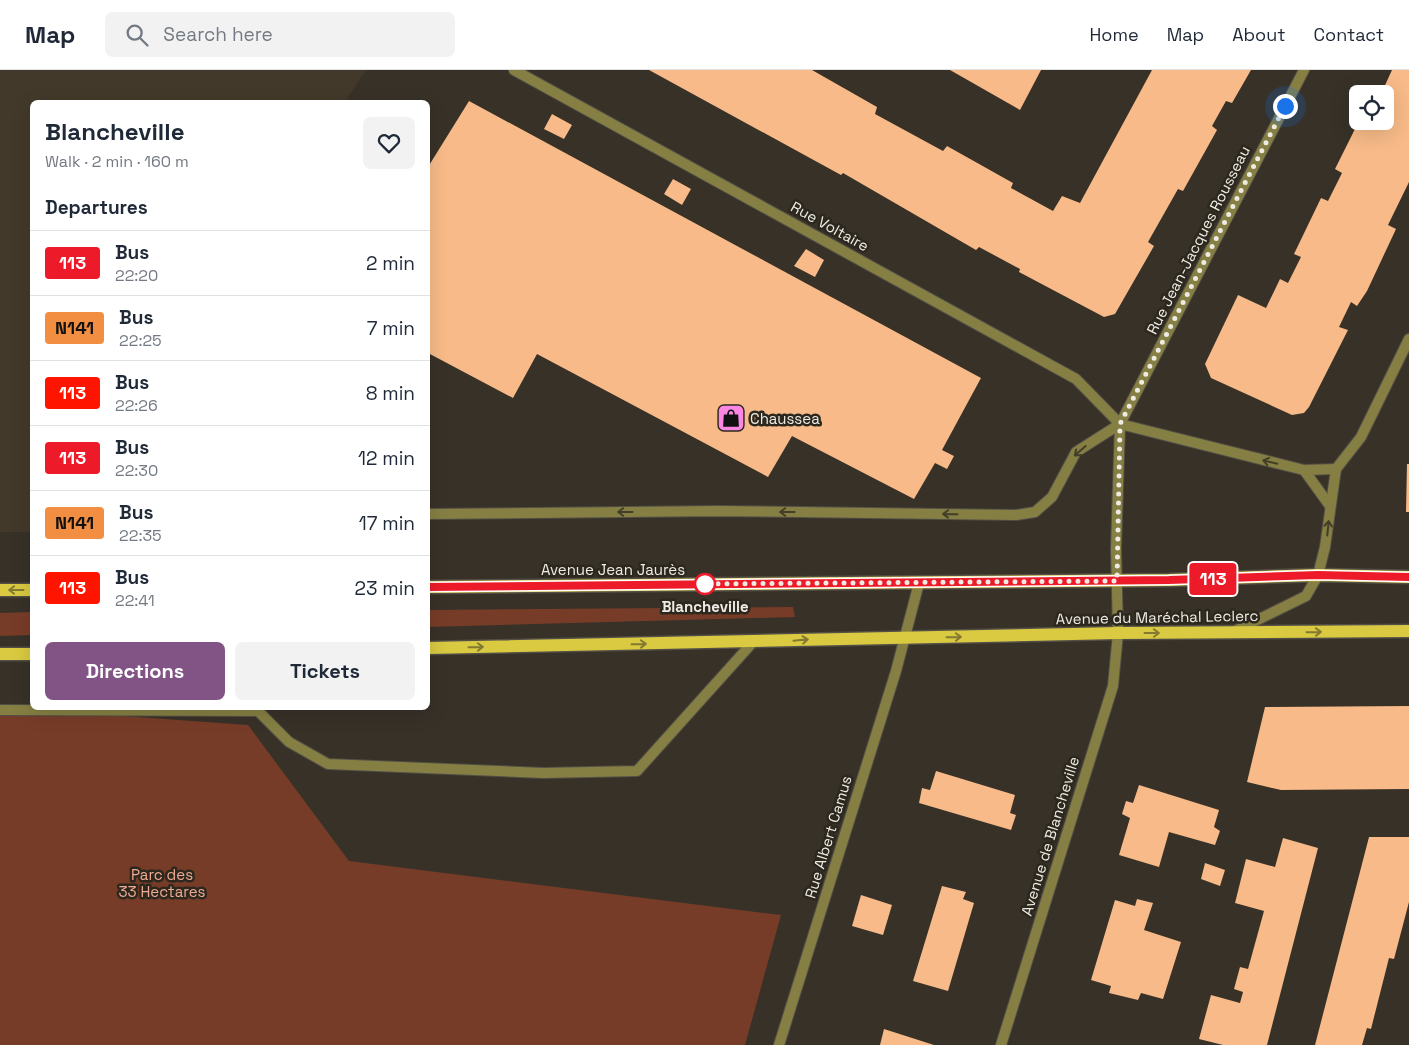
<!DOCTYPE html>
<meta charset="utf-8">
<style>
:root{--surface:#fff;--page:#f2f2f3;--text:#1f2937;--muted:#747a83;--line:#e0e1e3;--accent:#825385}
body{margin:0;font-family:"Space Grotesk",sans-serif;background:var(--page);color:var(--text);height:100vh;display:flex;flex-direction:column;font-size:19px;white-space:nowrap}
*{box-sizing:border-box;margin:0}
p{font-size:16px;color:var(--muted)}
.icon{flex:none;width:28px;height:28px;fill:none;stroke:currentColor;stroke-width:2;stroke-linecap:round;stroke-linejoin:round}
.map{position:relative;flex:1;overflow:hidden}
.side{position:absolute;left:30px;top:30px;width:400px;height:610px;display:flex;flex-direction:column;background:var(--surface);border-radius:8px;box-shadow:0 5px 20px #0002}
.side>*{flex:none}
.badge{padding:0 10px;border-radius:4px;font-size:18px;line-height:32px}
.buttons{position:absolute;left:1349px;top:15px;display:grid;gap:10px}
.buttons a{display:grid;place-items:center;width:45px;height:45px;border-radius:8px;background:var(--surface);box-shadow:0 5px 20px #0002;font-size:25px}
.you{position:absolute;width:25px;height:25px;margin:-12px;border:4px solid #fff;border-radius:50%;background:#1a73e8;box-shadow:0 0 0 8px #1a73e833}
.map>.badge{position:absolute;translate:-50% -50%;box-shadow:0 0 0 2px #fff}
h2{padding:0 15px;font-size:19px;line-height:45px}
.round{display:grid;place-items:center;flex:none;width:52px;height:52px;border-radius:8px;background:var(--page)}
.head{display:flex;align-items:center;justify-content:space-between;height:85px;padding:0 15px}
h1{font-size:24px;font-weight:800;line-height:38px}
.action{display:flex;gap:10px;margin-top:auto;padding:10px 15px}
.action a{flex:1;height:58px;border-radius:8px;background:var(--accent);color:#fff;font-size:20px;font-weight:800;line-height:58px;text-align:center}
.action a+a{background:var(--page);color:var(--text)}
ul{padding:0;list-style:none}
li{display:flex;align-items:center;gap:15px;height:65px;padding:0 15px;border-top:1px solid var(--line)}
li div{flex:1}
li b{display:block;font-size:19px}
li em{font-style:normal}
li .badge{min-width:55px;font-weight:700;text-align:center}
header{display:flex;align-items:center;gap:30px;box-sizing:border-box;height:70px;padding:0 25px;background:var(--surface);border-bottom:1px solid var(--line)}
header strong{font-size:24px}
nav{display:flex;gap:28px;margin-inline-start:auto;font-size:18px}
.search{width:350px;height:45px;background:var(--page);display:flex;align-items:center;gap:12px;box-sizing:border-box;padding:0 18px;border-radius:8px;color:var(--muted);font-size:19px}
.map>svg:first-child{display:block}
.built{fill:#42392a}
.green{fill:#773c28}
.building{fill:#f7ba88}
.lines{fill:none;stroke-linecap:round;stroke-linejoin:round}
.service-casing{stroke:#544f46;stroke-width:12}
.minor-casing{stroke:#544f46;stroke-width:12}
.primary-casing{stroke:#544f46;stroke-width:15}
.service{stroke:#857f43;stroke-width:10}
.minor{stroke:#857f43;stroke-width:10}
.primary{stroke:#d9ca41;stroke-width:12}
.oneway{stroke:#433e27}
.oneway2{stroke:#837930}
.line-casing{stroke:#fff;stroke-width:11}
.line{stroke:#ed1b2a;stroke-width:8}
.walk{stroke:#eeebe5;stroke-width:5;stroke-dasharray:0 9}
.stop-dot{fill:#fff;stroke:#ed1b2a;stroke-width:2.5}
.labels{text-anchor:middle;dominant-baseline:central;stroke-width:5;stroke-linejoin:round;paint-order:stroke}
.street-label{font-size:15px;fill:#eeebe5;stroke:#2d281e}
.poi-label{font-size:15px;fill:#eeebe5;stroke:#2d281e;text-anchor:start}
.stop-label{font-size:15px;font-weight:bold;fill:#eeebe5;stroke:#2d281e}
.park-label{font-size:15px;fill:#f1aa93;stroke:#2d281e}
</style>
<header>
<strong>Map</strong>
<div class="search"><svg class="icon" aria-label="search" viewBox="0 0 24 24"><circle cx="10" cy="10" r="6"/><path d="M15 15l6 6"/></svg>Search here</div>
<nav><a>Home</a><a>Map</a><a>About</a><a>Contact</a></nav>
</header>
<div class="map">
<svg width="1409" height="975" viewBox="0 0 1409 975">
<rect width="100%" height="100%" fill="#373128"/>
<!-- built -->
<path class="built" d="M 0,0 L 366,0 L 345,32 L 32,32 L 32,462 L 0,462 Z"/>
<!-- green -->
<g class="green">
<path d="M 793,537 L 795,547 L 428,557 L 428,540 Z"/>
<path d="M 32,542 L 32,565 L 0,566 L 0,543 Z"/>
<path d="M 0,637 L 248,655 L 349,791 L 781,845 L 745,975 L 0,975 Z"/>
</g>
<!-- building -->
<g class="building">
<path d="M 649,0 L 812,0 L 877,37 L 875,44 L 943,81 L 947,76 L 1013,113 L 1011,118 L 1053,141 L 1062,126 L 1080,133 L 1152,0 L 1251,0 L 1232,33 L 1226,31 L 1212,56 L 1217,60 L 1183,121 L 1178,119 L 1148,172 L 1154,176 L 1115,244 L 1104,247 L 1019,202 L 1020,199 L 979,177 L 976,180 L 843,103 L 841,105 Z"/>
<path d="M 950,0 L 1041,0 L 1020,40 Z"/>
<path d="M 1392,0 L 1409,0 L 1409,112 L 1388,155 L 1396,159 L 1367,221 L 1357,236 L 1351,232 L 1339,257 L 1348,260 L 1309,337 L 1304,343 L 1292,345 L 1211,308 L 1205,294 L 1238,225 L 1266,238 L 1280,209 L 1288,213 L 1301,187 L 1294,184 L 1321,128 L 1328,131 L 1342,103 L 1335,99 L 1359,51 L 1385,51 L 1385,24 L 1381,24 Z"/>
<path d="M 469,31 L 981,308 L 942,380 L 954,386 L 947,399 L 935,393 L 914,429 L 792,366 L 768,407 L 537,284 L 513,328 L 428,283 L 428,97 Z"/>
<path d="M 552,44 L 572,55 L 564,69 L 544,59 Z"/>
<path d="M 673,109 L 691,119 L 682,135 L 664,124 Z"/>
<path d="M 806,179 L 824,190 L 815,207 L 794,196 Z"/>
<path d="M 1407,394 L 1409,394 L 1409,442 L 1406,442 Z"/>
<path d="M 1409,636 L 1409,719 L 1281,720 L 1247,712 L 1265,637 Z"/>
<path d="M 936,701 L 1015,725 L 1010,743 L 1016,745 L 1011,760 L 919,733 L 922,718 L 930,720 Z"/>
<path d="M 1139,715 L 1219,740 L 1214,757 L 1220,761 L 1215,775 L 1169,762 L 1159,797 L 1119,785 L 1130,748 L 1122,744 L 1126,731 L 1133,733 Z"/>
<path d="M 1369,767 L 1409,767 L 1409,832 L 1394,889 L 1389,888 L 1371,959 L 1367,958 L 1362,975 L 1315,975 Z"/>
<path d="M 1283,768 L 1318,778 L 1267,975 L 1223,975 L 1199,969 L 1211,925 L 1240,933 L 1243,922 L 1234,919 L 1240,897 L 1248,899 L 1264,841 L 1235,833 L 1246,789 L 1275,797 Z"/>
<path d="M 1205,793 L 1225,800 L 1220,816 L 1201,809 Z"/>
<path d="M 942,816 L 966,822 L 963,829 L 974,833 L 948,921 L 913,911 Z"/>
<path d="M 861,825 L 892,835 L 883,865 L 852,856 Z"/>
<path d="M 1137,829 L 1153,833 L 1144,860 L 1181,872 L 1163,929 L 1141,923 L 1138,930 L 1109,923 L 1111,916 L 1091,910 L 1115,830 L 1135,836 Z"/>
<path d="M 884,959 L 934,975 L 880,975 Z"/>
</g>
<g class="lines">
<!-- service casing -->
<g class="service-casing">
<g id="service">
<path d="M 428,444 L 718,441 L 1016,445 L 1035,442 L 1052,427 L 1076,382 L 1120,354"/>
<path d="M 255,638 L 289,672 L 328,694 L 543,703 L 637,701 L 753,572"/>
<path d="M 0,640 L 256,641"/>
</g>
</g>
<!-- minor casing -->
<g class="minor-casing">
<g id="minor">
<path d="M 514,0 L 1076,309 L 1120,354 L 1304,0"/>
<path d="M 1304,400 L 1330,436"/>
<path d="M 1235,561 L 1306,526 L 1318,505 L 1325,477 L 1336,399 L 1361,367 L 1409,269"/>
<path d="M 779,975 L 896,601 L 919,513"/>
<path d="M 1001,975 L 1113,616 L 1118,563 L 1116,479 L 1120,354 L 1304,400 L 1336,399"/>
</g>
</g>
<!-- primary casing -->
<g class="primary-casing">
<g id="primary">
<path d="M 428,517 L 1169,510 L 1318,505 L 1409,507"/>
<path d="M 0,520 L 32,520"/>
<path d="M 428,578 L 1118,563 L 1409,561"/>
<path d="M 0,584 L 32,584"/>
</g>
</g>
<!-- service -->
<use href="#service" class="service"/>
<!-- minor -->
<use href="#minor" class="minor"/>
<!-- primary -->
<use href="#primary" class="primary"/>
</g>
<!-- one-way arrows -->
<defs><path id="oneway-shaft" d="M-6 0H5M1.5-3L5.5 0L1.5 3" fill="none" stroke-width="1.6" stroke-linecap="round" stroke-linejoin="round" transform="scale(1.25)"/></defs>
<g class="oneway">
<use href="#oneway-shaft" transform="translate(1080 381) rotate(139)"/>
<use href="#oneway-shaft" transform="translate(1270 392) rotate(-166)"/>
<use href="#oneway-shaft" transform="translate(625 442) rotate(180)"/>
<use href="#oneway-shaft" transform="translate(787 442) rotate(-180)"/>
<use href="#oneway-shaft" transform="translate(950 444) rotate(-179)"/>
<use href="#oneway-shaft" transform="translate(1328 458) rotate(-84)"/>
</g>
<g class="oneway2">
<use href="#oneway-shaft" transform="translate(16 520) rotate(180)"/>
<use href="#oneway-shaft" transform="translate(1314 562) rotate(-1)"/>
<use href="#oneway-shaft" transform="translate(1152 563)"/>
<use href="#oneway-shaft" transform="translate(954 567) rotate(-1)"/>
<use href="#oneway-shaft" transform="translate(801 570) rotate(-6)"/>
<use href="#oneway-shaft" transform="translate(639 574) rotate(-1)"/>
<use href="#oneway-shaft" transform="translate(476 577) rotate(-1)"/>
</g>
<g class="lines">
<!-- line casing -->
<g class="line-casing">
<path id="line" d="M 428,517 L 1169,510 L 1318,505 L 1409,507"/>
</g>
<!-- line -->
<use href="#line" class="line"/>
<!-- walk -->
<path class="walk" d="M 705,514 L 698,514 L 1117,511 L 1120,354 L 1285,36"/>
</g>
<!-- icons -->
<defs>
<g id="shop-square" transform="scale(1.4375)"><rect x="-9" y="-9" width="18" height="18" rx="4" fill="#fc86e4" stroke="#2d281e"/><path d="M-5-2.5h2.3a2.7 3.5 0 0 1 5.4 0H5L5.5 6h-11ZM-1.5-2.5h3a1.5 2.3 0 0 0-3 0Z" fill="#111"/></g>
</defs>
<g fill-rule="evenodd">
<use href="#shop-square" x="731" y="348"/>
</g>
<!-- markers -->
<circle class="stop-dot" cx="705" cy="514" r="10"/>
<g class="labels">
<!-- street labels -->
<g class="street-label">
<text transform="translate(830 156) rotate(29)">Rue Voltaire</text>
<text transform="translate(1198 170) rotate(-63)">Rue Jean-Jacques Rousseau</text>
<text x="613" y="499">Avenue Jean Jaurès</text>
<text transform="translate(1157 547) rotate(-1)">Avenue du Maréchal Leclerc</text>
<text transform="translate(1050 766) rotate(-73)">Avenue de Blancheville</text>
<text transform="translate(828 767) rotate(-73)">Rue Albert Camus</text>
</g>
<!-- poi labels -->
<g class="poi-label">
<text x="750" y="348">Chaussea</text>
</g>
<!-- stop labels -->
<g class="stop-label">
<text x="705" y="536">Blancheville</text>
</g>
<!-- park labels -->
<g class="park-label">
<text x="162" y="804">Parc des<tspan x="162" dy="17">33 Hectares</tspan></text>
</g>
</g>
</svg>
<div class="buttons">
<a><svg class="icon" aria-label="locate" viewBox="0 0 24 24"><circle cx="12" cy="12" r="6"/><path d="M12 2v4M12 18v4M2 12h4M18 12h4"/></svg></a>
</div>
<div class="you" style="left:1285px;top:36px"></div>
<b class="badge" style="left:1213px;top:509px;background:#ed1b2a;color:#fff">113</b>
<section class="side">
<div class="head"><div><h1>Blancheville</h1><p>Walk · 2 min · 160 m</p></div><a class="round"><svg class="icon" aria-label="heart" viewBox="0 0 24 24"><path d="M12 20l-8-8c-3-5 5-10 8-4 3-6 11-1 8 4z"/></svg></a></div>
<h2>Departures</h2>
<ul>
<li><span class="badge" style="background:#ed1b2a;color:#fff">113</span><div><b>Bus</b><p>22:20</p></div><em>2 min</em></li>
<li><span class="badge" style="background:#f28e42;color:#111">N141</span><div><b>Bus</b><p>22:25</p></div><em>7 min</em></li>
<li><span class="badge" style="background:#ff1400;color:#fff">113</span><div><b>Bus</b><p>22:26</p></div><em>8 min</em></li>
<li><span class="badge" style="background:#ed1b2a;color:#fff">113</span><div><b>Bus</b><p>22:30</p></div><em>12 min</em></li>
<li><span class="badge" style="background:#f28e42;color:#111">N141</span><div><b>Bus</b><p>22:35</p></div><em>17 min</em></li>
<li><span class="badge" style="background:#ff1400;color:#fff">113</span><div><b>Bus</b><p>22:41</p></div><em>23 min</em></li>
</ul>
<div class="action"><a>Directions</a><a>Tickets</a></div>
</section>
</div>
